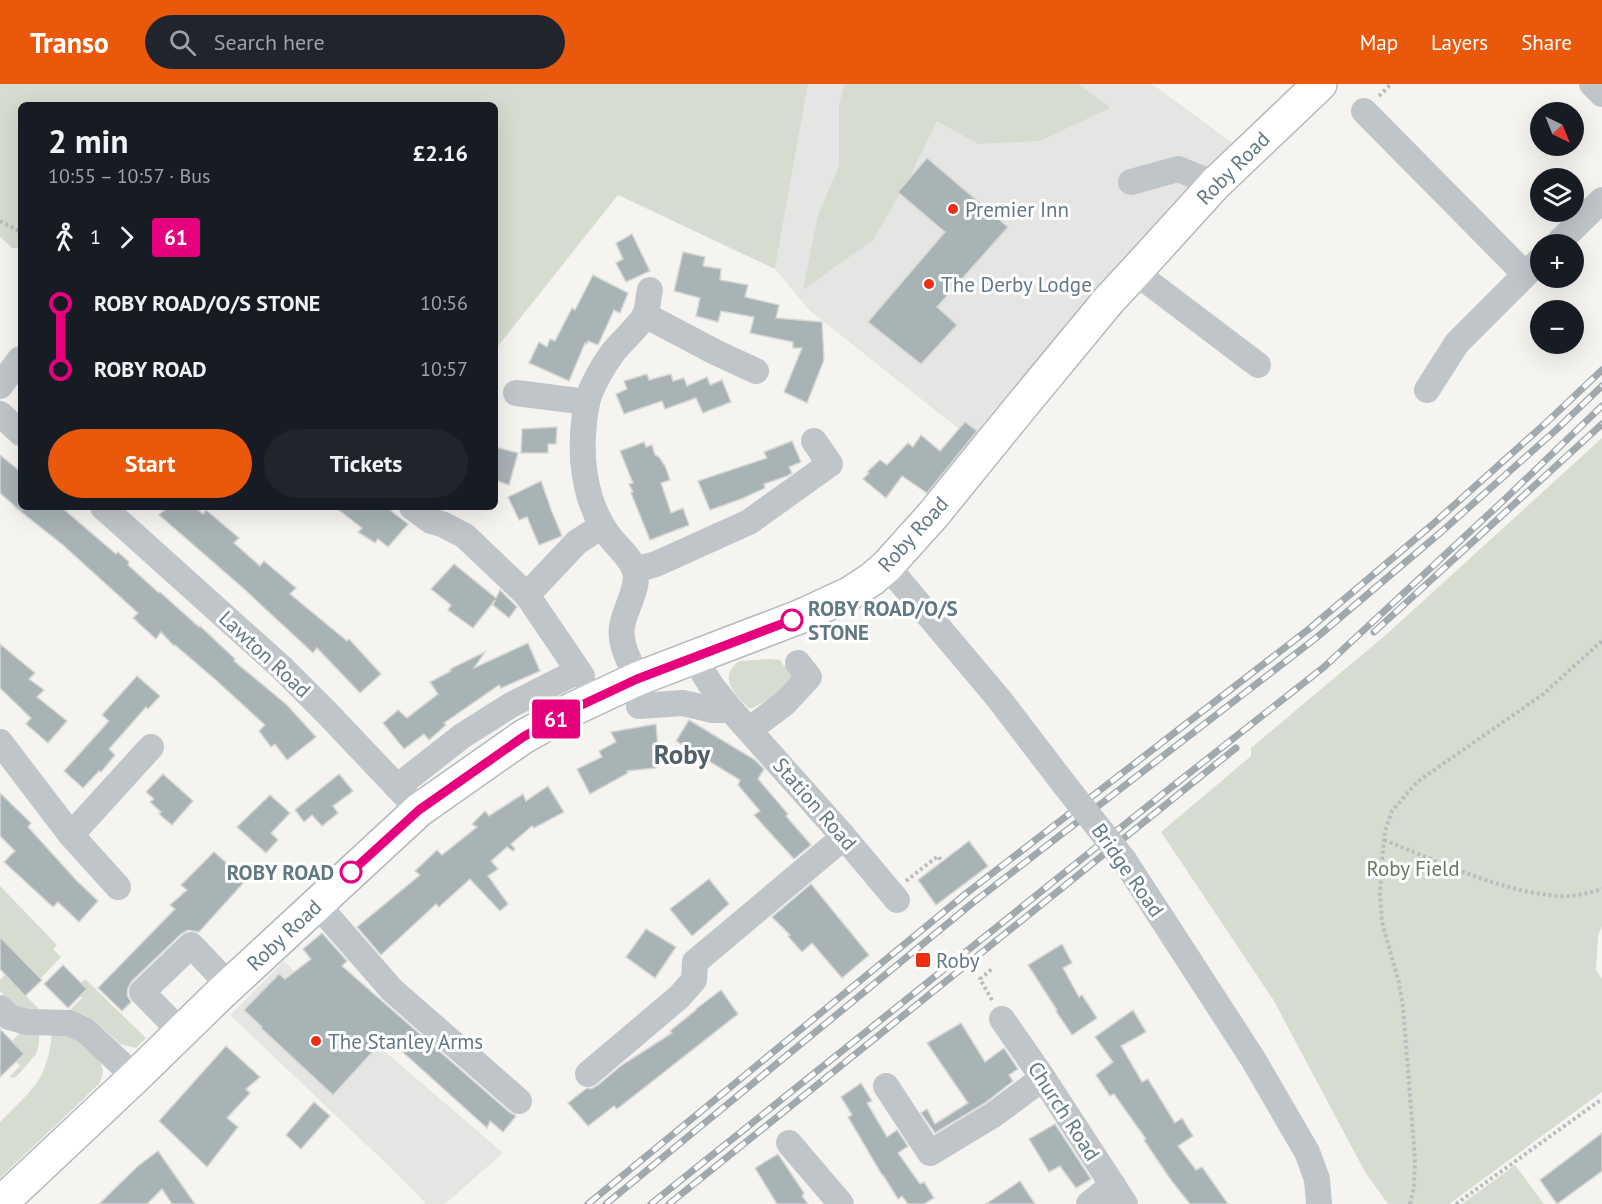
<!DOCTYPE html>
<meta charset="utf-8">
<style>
:root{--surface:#171b24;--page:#20242c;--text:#f1f3f6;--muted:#9ea1a6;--accent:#ea580c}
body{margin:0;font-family:"PT Sans",sans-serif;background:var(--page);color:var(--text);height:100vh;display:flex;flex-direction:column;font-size:22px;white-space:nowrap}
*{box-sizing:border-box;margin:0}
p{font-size:20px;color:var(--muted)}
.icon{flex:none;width:33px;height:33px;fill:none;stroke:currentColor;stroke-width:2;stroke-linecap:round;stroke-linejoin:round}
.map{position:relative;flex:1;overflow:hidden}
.details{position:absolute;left:18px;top:18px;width:480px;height:408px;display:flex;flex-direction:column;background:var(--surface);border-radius:9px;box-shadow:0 6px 24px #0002}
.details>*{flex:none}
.badge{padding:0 12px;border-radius:4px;font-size:21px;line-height:39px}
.needle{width:39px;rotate:137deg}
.buttons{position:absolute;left:1530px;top:18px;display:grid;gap:12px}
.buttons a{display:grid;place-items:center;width:54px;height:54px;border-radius:50%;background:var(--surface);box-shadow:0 6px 24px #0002;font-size:30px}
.map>.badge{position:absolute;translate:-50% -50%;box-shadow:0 0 0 3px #fff}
.legs{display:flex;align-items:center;gap:9px;height:66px;padding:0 30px;font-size:20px}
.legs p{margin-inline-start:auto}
.overview{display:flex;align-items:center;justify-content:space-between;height:102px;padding:0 30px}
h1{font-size:33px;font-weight:700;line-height:45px}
.cta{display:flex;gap:12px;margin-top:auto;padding:12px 30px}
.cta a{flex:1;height:69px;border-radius:36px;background:var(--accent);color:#fff;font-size:24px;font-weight:700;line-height:69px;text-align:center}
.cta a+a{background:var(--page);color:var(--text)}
ul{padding:0 30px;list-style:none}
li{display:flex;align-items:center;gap:21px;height:66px;font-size:22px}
li i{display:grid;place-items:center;width:9px;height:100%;margin:0 8px;background:currentColor}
li i::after{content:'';width:15px;height:15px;margin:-8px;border:4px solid;border-radius:50%;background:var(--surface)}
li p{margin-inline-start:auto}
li:first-child i{background:linear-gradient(#0000 50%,currentColor 0)}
li:last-child i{background:linear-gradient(currentColor 50%,#0000 0)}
header{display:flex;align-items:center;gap:36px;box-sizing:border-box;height:84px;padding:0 30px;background:var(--accent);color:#fff}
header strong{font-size:28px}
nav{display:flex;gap:33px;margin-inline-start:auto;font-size:21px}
.search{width:420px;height:54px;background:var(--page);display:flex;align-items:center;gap:15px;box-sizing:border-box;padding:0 21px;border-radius:33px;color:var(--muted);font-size:22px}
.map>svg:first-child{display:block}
.built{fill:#e5e6e4}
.green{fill:#d7dcd1}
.building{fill:#a8b3b6;stroke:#d6d6d3;stroke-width:1.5}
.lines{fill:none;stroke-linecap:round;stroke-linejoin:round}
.major-casing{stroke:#b2b9bc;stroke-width:36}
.path{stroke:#b9bdbf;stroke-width:4;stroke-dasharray:3 3;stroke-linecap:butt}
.minor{stroke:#bfc5c8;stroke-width:26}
.major{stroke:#fff;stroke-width:33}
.rail-casing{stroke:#a0a9ad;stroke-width:7}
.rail{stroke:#fff;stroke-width:4.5;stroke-dasharray:14;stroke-linecap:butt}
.minor-bridge{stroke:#bfc5c8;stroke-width:26}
.line-1-casing{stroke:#fff;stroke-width:14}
.line-1{stroke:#e6007e;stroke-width:9}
.poi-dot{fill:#ef2e16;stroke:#fff;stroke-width:2}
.stop-1-dot{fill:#fff;stroke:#e6007e;stroke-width:3}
.labels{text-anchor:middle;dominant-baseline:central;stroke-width:6;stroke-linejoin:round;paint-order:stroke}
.street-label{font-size:21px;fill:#617984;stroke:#fff}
.poi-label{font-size:21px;fill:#617984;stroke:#fff;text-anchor:start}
.stop-label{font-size:21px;font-weight:bold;fill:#617984;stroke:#fff;text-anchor:start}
.park-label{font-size:21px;fill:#697a61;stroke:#fff}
.district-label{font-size:27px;font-weight:bold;fill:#506068;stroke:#fff}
</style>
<header>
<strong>Transo</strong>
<div class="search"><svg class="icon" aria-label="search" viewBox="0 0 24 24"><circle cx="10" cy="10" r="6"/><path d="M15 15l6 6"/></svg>Search here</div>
<nav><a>Map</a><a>Layers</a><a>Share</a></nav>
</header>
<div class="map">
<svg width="1602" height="1120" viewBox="0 0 1602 1120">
<rect width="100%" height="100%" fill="#f5f4f0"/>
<!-- built -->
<g class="built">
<path d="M 808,0 L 1149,0 L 1155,2 L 1235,61 L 1159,137 L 974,357 L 809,226 L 775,185 Z"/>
<path d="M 284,877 L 309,902 L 503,1069 L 445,1120 L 426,1120 L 393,1086 L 230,931 Z"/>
</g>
<!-- green -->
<g class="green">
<path d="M 0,0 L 808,0 L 775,185 L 618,111 L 495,266 L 495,21 L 21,21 L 21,164 L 12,164 L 0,153 Z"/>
<path d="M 845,0 L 1078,0 L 1110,24 L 1040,57 L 978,60 L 937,37 L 909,94 L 873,156 L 803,206 L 818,131 L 839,82 L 839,20 Z"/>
<path d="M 1602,354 L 1602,843 L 1598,851 L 1596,886 L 1602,895 L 1602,1008 L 1449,1120 L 1388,1120 L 1365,1088 L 1274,917 L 1161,748 L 1251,672 L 1251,664 L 1388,549 Z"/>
<path d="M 769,575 L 780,576 L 784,582 L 789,579 C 791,584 793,589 792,594 C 789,607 764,617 753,624 L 749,624 C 734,610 717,592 740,577 Z"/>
<path d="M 0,802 L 57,861 L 53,865 L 61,873 L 40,895 L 41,897 L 38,900 L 13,899 L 41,927 C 18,926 15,923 0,907 L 0,894 L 1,895 L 21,875 L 0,853 Z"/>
<path d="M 85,895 L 146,954 L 136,964 L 120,960 L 93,935 L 82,930 L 69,927 L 82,914 L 78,910 L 81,899 Z"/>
<path d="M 21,948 L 39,948 L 39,961 L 36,970 L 18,991 L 14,994 L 9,993 L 20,982 L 16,978 L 12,957 Z"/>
<path d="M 52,948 L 72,951 L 101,978 L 103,989 L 100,999 L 0,1094 L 0,1038 C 32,1006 48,996 52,948 Z"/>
<path d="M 1515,1081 L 1544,1120 L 1462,1120 Z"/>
</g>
<!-- building -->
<g class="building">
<path d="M 927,74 L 1008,143 L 937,223 L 957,241 L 921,280 L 868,238 L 945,148 L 898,108 Z"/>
<path d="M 632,150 L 650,187 L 626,198 L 616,179 L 623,175 L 616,159 Z"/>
<path d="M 683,168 L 705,173 L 703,182 L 721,185 L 720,196 L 748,201 L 745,213 L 779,221 L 776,234 L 822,238 L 824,276 L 807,319 L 784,308 L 802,264 L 793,264 L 793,258 L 750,249 L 754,233 L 721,227 L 718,238 L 696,232 L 700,214 L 674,207 Z"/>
<path d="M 593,191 L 628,209 L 620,229 L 614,226 L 598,261 L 588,257 L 587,260 L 585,259 L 569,297 L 529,279 L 539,258 L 547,263 L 550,255 L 555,257 L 572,224 L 575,226 Z"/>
<path d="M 647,290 L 649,296 L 671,290 L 673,297 L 684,294 L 687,302 L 707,293 L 710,301 L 722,296 L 731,318 L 703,329 L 696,314 L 665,325 L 662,317 L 624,330 L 616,310 L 627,305 L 624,297 Z"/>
<path d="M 965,338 L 977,347 L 927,409 L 902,392 L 886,414 L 863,395 L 869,389 L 867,388 L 880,376 L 887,381 L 908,359 L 913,363 L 921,351 L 940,367 Z"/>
<path d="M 557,343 L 556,360 L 548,360 L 548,369 L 521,369 L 522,345 Z"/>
<path d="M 792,357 L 801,378 L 789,383 L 792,389 L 787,392 L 764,400 L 765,404 L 741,415 L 710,426 L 698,397 L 767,374 L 764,368 Z"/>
<path d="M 644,358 L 646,363 L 652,361 L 655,371 L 659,373 L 665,382 L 670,396 L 661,399 L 671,429 L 683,424 L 689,441 L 650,456 L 631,409 L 633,408 L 629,400 L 633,399 L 620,367 Z"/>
<path d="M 495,363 L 518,369 L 509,401 L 495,396 Z"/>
<path d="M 0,371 L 21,388 L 21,423 L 61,423 L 116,470 L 118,468 L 129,478 L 128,481 L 159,509 L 160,508 L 199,543 L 200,542 L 235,575 L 234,577 L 287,621 L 316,653 L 287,676 L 275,660 L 271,663 L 259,647 L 265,641 L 217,597 L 175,561 L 174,562 L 161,548 L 156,555 L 133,534 L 138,529 L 63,461 L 15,423 L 16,423 L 0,409 Z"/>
<path d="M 541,397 L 552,428 L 562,452 L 539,461 L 527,433 L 519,436 L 508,413 Z"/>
<path d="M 168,423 L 194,423 L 203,430 L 206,426 L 239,454 L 234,459 L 260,482 L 264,477 L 296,504 L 290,510 L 347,557 L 349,555 L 381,590 L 360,609 L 317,564 L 313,569 L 242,503 L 159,431 Z"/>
<path d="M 335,423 L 386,423 L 408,440 L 388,463 L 378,455 L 375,459 L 358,448 L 362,444 Z"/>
<path d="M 454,480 L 496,514 L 500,506 L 517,523 L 509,534 L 493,521 L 495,516 L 473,544 L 448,526 L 451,521 L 431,505 Z"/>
<path d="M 528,559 L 540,587 L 501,604 L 499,601 L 444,639 L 446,641 L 429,656 L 424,650 L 404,665 L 383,639 L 398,626 L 407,634 L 438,610 L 430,598 L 451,587 L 450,585 L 485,568 L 474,584 Z"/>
<path d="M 0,560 L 35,589 L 29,595 L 44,606 L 37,613 L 67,637 L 48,659 L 26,640 L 31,634 L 0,604 Z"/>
<path d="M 137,592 L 160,612 L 148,625 L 146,623 L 109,665 L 115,671 L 101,688 L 99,687 L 83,704 L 64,687 L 109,637 L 102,631 Z"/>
<path d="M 689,636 L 755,676 L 764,685 L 758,695 L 788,730 L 786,732 L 811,761 L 794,775 L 754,731 L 760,727 L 738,701 L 740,696 L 676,657 Z"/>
<path d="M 656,640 L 659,675 L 654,674 L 656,684 L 627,687 L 628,689 L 590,710 L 577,685 L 602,673 L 599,667 L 616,658 L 611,648 Z"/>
<path d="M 163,690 L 193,717 L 172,741 L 159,730 L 161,728 L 150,718 L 154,715 L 146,708 Z"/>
<path d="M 339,690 L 353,707 L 333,722 L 338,729 L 322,742 L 312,731 L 304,738 L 295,726 Z"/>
<path d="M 548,702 L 564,728 L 534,744 L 532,742 L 511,760 L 515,765 L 513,767 L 507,763 L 491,777 L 498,785 L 488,792 L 508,820 L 500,827 L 470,795 L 439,823 L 436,820 L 381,871 L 357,843 L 420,791 L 415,787 L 437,766 L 442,771 L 477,743 L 472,740 L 485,727 L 489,732 L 523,710 L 526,717 Z"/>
<path d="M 0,709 L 31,739 L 28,743 L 76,796 L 98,817 L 79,838 L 58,818 L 53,823 L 4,778 L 15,767 L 0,752 Z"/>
<path d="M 270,711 L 290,729 L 271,749 L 278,756 L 266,769 L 237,743 Z"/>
<path d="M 969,757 L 988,782 L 936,821 L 918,796 Z"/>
<path d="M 214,768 L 246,796 L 199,848 L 188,846 L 181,850 L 132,897 L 128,904 L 127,911 L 131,918 L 122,927 L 98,904 L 175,825 L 170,821 L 187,806 L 181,801 Z"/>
<path d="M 709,795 L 729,820 L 692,852 L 670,825 Z"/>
<path d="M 811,800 L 869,871 L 842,894 L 812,859 L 802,868 L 788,852 L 790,851 L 772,833 Z"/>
<path d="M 646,845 L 676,863 L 655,894 L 626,873 Z"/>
<path d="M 322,849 L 347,877 L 342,882 L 509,1028 L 516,1032 L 503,1048 L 490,1037 L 487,1044 L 386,953 L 333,1011 L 261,944 L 262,943 L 244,926 L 279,890 L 285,895 L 311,875 L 303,865 Z"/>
<path d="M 0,853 L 42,896 L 25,912 L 0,885 Z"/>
<path d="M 1062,860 L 1072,879 L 1063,884 L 1079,913 L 1082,911 L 1097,934 L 1072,951 L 1056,927 L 1057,926 L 1028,881 Z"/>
<path d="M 63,881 L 87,905 L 68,924 L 44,900 Z"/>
<path d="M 721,906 L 738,930 L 617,1025 L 614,1022 L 588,1042 L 568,1019 L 587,1004 L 591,1005 L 598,1001 L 622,981 L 672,949 L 670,947 L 696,926 L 696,925 Z"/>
<path d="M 1133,926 L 1146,948 L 1121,962 L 1142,998 L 1148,995 L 1175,1039 L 1182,1034 L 1193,1052 L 1178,1062 L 1196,1086 L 1202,1083 L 1228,1120 L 1190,1120 L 1171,1096 L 1144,1056 L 1146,1055 L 1114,1010 L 1110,1012 L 1096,991 L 1113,978 L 1095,953 Z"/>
<path d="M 961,939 L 985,978 L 1004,964 L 1018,985 L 1009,991 L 1013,997 L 985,1019 L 935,1049 L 921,1029 L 927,1025 L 935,1040 L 968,1019 L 927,959 Z"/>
<path d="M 0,945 L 24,970 L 0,993 Z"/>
<path d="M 226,962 L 260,993 L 246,1005 L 250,1009 L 227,1034 L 238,1043 L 207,1083 L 159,1037 Z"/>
<path d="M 861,999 L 872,1017 L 867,1019 L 887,1053 L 897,1046 L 908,1062 L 898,1069 L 920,1100 L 924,1098 L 934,1114 L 924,1120 L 908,1120 L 902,1112 L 898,1115 L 883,1091 L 882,1091 L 848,1033 L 852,1031 L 841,1013 Z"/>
<path d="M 314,1018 L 330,1032 L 301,1065 L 286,1051 Z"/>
<path d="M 1055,1040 L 1091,1095 L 1076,1104 L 1060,1082 L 1049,1088 L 1029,1055 Z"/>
<path d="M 1602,1049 L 1602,1087 L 1557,1120 L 1540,1096 Z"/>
<path d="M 158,1067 L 195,1120 L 172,1120 L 162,1105 L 147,1120 L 99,1120 L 138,1082 Z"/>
<path d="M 778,1070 L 804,1109 L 802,1112 L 808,1120 L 777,1120 L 755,1084 Z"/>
<path d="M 1020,1097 L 1035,1120 L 986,1120 Z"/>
</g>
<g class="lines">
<!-- major casing -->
<g class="major-casing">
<path id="major" d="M 0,1120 L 135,993 L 219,911 L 419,726 L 523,653 L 573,625 L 637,595 L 799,533 L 849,510 L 872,495 L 887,482 L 933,431 L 1019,325 L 1109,216 L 1135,188 L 1215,100 L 1320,0"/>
</g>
<!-- path -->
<g class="path">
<path d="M 1379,12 L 1391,0"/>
<path d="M 0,137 L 21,148"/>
<path d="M 1384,756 C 1432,775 1478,797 1529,808 C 1543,810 1556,813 1570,812 C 1581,811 1592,808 1602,805"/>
<path d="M 906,797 L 938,772 L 942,778"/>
<path d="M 992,916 L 980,895 L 992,885"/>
<path d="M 1410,1120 L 1414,1103 L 1415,1075 L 1403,923 L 1399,899 L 1382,838 L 1380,811 L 1382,776 L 1385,747 L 1392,727 L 1417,698 L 1542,611 L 1602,557"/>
<path d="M 1456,1120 L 1602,1015"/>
</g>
<!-- minor -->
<g class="minor">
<path d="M 1592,0 L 1602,10"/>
<path d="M 1364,27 L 1525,190"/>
<path d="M 1131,98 L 1178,85 L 1215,100"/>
<path d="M 1557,160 L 1602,116"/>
<path d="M 1135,188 L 1258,281"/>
<path d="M 645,231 L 715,268 L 756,287"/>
<path d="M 0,302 L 20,275"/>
<path d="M 1427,306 L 1457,259 L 1540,176"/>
<path d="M 516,309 L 587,318"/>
<path d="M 0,330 L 21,349"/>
<path d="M 103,423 L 282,584 L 327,629 L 419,726"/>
<path d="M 412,423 L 431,437 L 442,440 L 465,452 L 527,511 L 582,592"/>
<path d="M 887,482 L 999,615 L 1064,700"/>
<path d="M 635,486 L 656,480 L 749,438 L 830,380 L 814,357"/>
<path d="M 527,511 L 577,458 L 602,442"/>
<path d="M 694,574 L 711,601 L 731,626 L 844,753 L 897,816"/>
<path d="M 637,595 C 631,579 619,561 622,543 C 624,526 640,503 635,487 C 632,476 621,466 614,458 C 603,446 595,429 590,414 C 581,384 581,350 587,319 C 590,304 604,280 614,267 C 623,256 636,245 644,233 C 648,226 648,214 650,206"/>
<path d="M 639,622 L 683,619 L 713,626 L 731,626"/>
<path d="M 749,646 L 785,619 L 809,593 L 798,579"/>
<path d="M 0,658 L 71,751 L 118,803"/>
<path d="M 397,703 L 462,652 L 511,621 L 578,587"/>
<path d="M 71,751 L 151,663"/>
<path d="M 1124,776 L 1253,975 L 1307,1068 L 1317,1095 L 1319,1120"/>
<path d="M 317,820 L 392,906 L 519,1017"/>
<path d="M 0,924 L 9,933 L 27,938 L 69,939 L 85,946 L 135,993"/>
<path d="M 1002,935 L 1043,994 L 1125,1120"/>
<path d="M 181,948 L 142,908 L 191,861 L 230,902"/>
<path d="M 588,990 L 679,913 L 694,896 L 695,878 L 844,753"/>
<path d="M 886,1002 L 930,1069 L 993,1031 L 1043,994"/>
<path d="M 789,1059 L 841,1120"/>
<path d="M 1089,1120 L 1113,1101"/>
</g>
<!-- major -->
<use href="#major" class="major"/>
<!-- rail casing -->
<g class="rail-casing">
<g id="rail">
<path d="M 1374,548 L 1602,340"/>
<path d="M 588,1120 L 968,808 L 1309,545 L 1433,440 L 1548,337 L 1602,286"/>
<path d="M 606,1120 L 975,817 L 1316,554 L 1440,449 L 1556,346 L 1602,302"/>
<path d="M 651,1120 L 1164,709 L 1324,583 L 1504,416 L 1602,322"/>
<path d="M 669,1120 L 1236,664"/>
</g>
</g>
<!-- rail -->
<use href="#rail" class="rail"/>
<!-- minor-bridge -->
<path class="minor-bridge" d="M 1064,700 L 1124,776"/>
</g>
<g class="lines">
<!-- line-1 casing -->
<g class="line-1-casing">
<path id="line-1" d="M 351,788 L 419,726 L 523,653 L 573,625 L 637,595 L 792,536"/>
</g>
<!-- line-1 -->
<use href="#line-1" class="line-1"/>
</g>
<!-- markers -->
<g class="poi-dot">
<circle cx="953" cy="125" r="6"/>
<circle cx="929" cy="200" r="6"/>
<rect x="915" y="868" width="16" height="16" rx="3"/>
<circle cx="316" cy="957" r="6"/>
</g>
<g class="stop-1-dot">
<circle cx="792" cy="536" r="10"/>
<circle cx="351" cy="788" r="10"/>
</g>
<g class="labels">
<!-- street labels -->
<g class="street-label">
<text transform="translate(1233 84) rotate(-45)">Roby Road</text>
<text transform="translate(913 450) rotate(-48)">Roby Road</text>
<text transform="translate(265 570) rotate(43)">Lawton Road</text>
<text transform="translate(815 720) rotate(49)">Station Road</text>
<text transform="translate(1128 786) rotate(55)">Bridge Road</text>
<text transform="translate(284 851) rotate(-43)">Roby Road</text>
<text transform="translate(1064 1027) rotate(57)">Church Road</text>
</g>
<!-- poi labels -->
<g class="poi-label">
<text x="965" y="125">Premier Inn</text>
<text x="941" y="200">The Derby Lodge</text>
<text x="936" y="876">Roby</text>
<text x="328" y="957">The Stanley Arms</text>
</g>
<!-- stop labels -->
<g class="stop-label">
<text x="808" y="524">ROBY ROAD/O/S<tspan x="808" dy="24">STONE</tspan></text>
<text x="334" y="788" text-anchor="end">ROBY ROAD</text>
</g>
<!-- park labels -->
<g class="park-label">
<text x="1413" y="784">Roby Field</text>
</g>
<!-- district labels -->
<g class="district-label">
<text x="682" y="670">Roby</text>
</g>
</g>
</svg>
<div class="buttons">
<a><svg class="needle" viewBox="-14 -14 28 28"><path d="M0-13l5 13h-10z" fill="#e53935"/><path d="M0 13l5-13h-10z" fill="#9ea1a6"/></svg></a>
<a><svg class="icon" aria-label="layers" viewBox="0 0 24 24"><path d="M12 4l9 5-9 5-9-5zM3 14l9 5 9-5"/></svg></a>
<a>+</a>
<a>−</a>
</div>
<b class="badge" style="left:556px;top:635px;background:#e6007e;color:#fff">61</b>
<section class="details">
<div class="overview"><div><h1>2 min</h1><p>10:55 – 10:57 · Bus</p></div><b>£2.16</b></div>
<div class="legs"><svg class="icon" aria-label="walk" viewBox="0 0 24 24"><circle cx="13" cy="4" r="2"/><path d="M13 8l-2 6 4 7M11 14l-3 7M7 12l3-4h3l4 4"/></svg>1<svg class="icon" aria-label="forward" viewBox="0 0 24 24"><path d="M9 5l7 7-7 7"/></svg><b class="badge" style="background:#e6007e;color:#fff">61</b></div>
<ul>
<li><i style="color:#e6007e"></i><b>ROBY ROAD/O/S STONE</b><p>10:56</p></li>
<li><i style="color:#e6007e"></i><b>ROBY ROAD</b><p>10:57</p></li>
</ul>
<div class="cta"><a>Start</a><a>Tickets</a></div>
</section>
</div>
